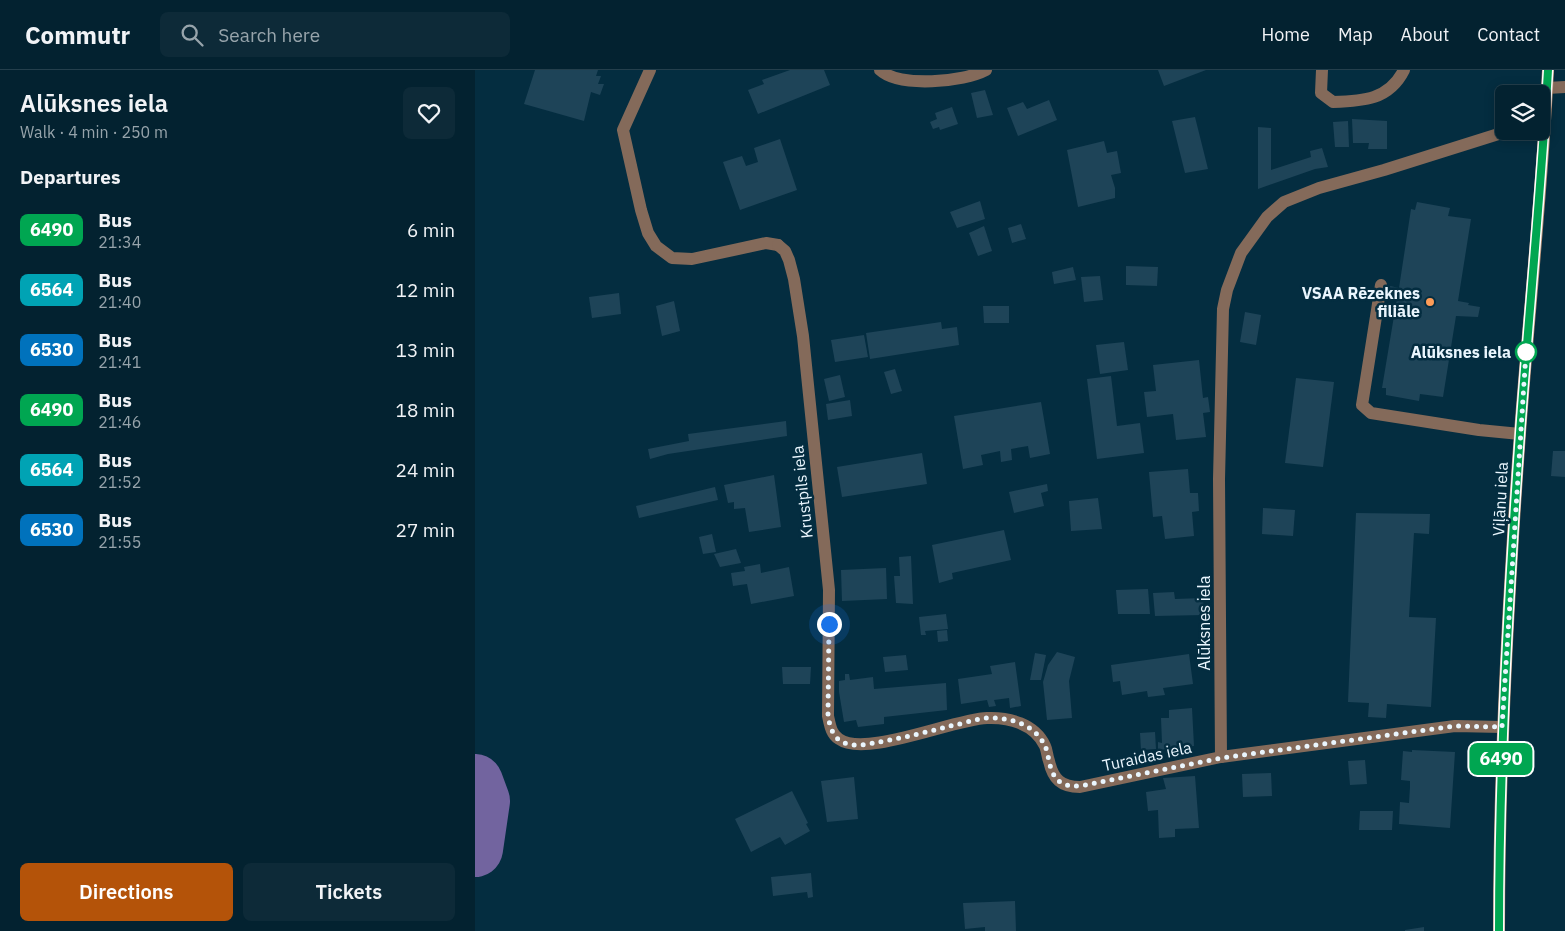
<!DOCTYPE html>
<meta charset="utf-8">
<style>
:root{--surface:#032230;--page:#0d2a38;--text:#f1f3f6;--muted:#97a4ab;--line:#243f4c;--accent:#b45309}
body{margin:0;font-family:"IBM Plex Sans",sans-serif;background:var(--page);color:var(--text);height:100vh;display:flex;flex-direction:column;font-size:19px;white-space:nowrap}
*{box-sizing:border-box;margin:0}
p{font-size:16px;color:var(--muted)}
.icon{flex:none;width:28px;height:28px;fill:none;stroke:currentColor;stroke-width:2;stroke-linecap:round;stroke-linejoin:round}
.map{position:relative;flex:1;overflow:hidden}
.panel{display:flex;flex-direction:column;background:var(--surface);width:475px}
.panel>*{flex:none}
.badge{padding:0 10px;border-radius:8px;font-size:18px;line-height:32px}
.buttons{position:absolute;left:1020px;top:15px;display:grid;gap:10px}
.buttons a{display:grid;place-items:center;width:55px;height:55px;border-radius:8px;background:var(--surface);box-shadow:0 2px 12px #0003,0 0 0 1px var(--line);font-size:25px}
.you{position:absolute;width:25px;height:25px;margin:-12px;border:4px solid #fff;border-radius:50%;background:#1a73e8;box-shadow:0 0 0 8px #1a73e833}
.map>.badge{position:absolute;translate:-50% -50%;box-shadow:0 0 0 2px #fff}
h2{padding:0 20px;font-size:19px;line-height:45px}
.round{display:grid;place-items:center;flex:none;width:52px;height:52px;border-radius:8px;background:var(--page)}
.headline{display:flex;align-items:center;justify-content:space-between;height:85px;padding:0 20px}
h1{font-size:24px;font-weight:600;line-height:38px}
.button{display:flex;gap:10px;margin-top:auto;padding:10px 20px}
.button a{flex:1;height:58px;border-radius:8px;background:var(--accent);color:#fff;font-size:20px;font-weight:600;line-height:58px;text-align:center}
.button a+a{background:var(--page);color:var(--text)}
ul{padding:0;list-style:none}
li{display:flex;align-items:center;gap:15px;height:60px;padding:0 20px}
li div{flex:1}
li b{display:block;font-size:19px}
li em{font-style:normal}
li .badge{min-width:55px;font-weight:700;text-align:center}
header{display:flex;align-items:center;gap:30px;box-sizing:border-box;height:70px;padding:0 25px;background:var(--surface);border-bottom:1px solid var(--line)}
header strong{font-size:24px}
nav{display:flex;gap:28px;margin-inline-start:auto;font-size:18px}
.search{width:350px;height:45px;background:var(--page);display:flex;align-items:center;gap:12px;box-sizing:border-box;padding:0 18px;border-radius:8px;color:var(--muted);font-size:19px}
main{display:flex;flex:1;min-height:0}
.map>svg:first-child{display:block}
.green{fill:#643147}
.lines{fill:none;stroke-linecap:round;stroke-linejoin:round}
.river{stroke:#72649f;stroke-width:56}
.building{fill:#1e4458}
.service{stroke:#846a5a;stroke-width:12}
.minor{stroke:#846a5a;stroke-width:12}
.secondary{stroke:#b88f75;stroke-width:12}
.line-casing{stroke:#fff;stroke-width:11}
.line{stroke:#00a651;stroke-width:8}
.walk{stroke:#eaf6fe;stroke-width:5;stroke-dasharray:0 9}
.poi-dot{fill:#fe9c57;stroke:#042d40;stroke-width:2}
.stop-dot{fill:#fff;stroke:#00a651;stroke-width:2.5}
.labels{text-anchor:middle;dominant-baseline:central;stroke-width:5;stroke-linejoin:round;paint-order:stroke}
.poi-label{font-size:16px;font-weight:bold;fill:#eaf6fe;stroke:#042d40;text-anchor:end}
.stop-label{font-size:16px;font-weight:bold;fill:#eaf6fe;stroke:#042d40;text-anchor:end}
.street-label{font-size:16px;fill:#eaf6fe;stroke:#042d40}
</style>
<header>
<strong>Commutr</strong>
<div class="search"><svg class="icon" aria-label="search" viewBox="0 0 24 24"><circle cx="10" cy="10" r="6"/><path d="M15 15l6 6"/></svg>Search here</div>
<nav><a>Home</a><a>Map</a><a>About</a><a>Contact</a></nav>
</header>
<main>
<section class="panel">
<div class="headline"><div><h1>Alūksnes iela</h1><p>Walk · 4 min · 250 m</p></div><a class="round"><svg class="icon" aria-label="heart" viewBox="0 0 24 24"><path d="M12 20l-8-8c-3-5 5-10 8-4 3-6 11-1 8 4z"/></svg></a></div>
<h2>Departures</h2>
<ul>
<li><span class="badge" style="background:#00a651;color:#fff">6490</span><div><b>Bus</b><p>21:34</p></div><em>6 min</em></li>
<li><span class="badge" style="background:#00a3b4;color:#fff">6564</span><div><b>Bus</b><p>21:40</p></div><em>12 min</em></li>
<li><span class="badge" style="background:#0072bc;color:#fff">6530</span><div><b>Bus</b><p>21:41</p></div><em>13 min</em></li>
<li><span class="badge" style="background:#00a651;color:#fff">6490</span><div><b>Bus</b><p>21:46</p></div><em>18 min</em></li>
<li><span class="badge" style="background:#00a3b4;color:#fff">6564</span><div><b>Bus</b><p>21:52</p></div><em>24 min</em></li>
<li><span class="badge" style="background:#0072bc;color:#fff">6530</span><div><b>Bus</b><p>21:55</p></div><em>27 min</em></li>
</ul>
<div class="button"><a>Directions</a><a>Tickets</a></div>
</section>
<div class="map">
<svg width="1090" height="861" viewBox="0 0 1090 861">
<rect width="100%" height="100%" fill="#042d40"/>
<!-- green -->
<path class="green" d="M 0,713 L 7,731 L 0,779 Z"/>
<g class="lines">
<!-- river -->
<path class="river" d="M 0,712 L 7,731 L 0,779"/>
</g>
<!-- building -->
<g class="building">
<path d="M 60,0 L 123,0 L 121,6 L 126,6 L 123,14 L 129,14 L 125,25 L 116,22 L 109,51 L 49,34 Z"/>
<path d="M 315,0 L 349,0 L 355,15 L 283,44 L 273,20 L 289,14 L 287,10 Z"/>
<path d="M 683,0 L 731,0 L 689,16 Z"/>
<path d="M 510,20 L 518,45 L 502,48 L 496,23 Z"/>
<path d="M 574,30 L 582,50 L 543,66 L 532,38 L 548,32 L 552,39 Z"/>
<path d="M 477,37 L 483,54 L 465,60 L 464,57 L 458,59 L 455,52 L 462,49 L 460,43 Z"/>
<path d="M 720,47 L 733,99 L 710,103 L 697,51 Z"/>
<path d="M 877,49 L 912,51 L 912,79 L 893,79 L 894,73 L 878,73 Z"/>
<path d="M 873,51 L 874,77 L 860,77 L 858,52 Z"/>
<path d="M 783,57 L 796,58 L 796,100 L 836,87 L 835,81 L 847,78 L 853,97 L 840,99 L 783,119 Z"/>
<path d="M 305,69 L 322,120 L 265,140 L 248,92 L 267,86 L 271,96 L 283,92 L 279,78 Z"/>
<path d="M 629,71 L 632,83 L 642,81 L 646,103 L 636,105 L 640,118 L 640,128 L 603,137 L 592,80 Z"/>
<path d="M 505,131 L 510,149 L 482,158 L 475,142 Z"/>
<path d="M 942,132 L 975,138 L 973,146 L 996,149 L 983,231 L 994,233 L 993,235 L 1005,237 L 1003,247 L 981,246 L 968,327 L 945,324 L 944,331 L 911,325 L 911,318 L 907,318 L 922,228 L 914,226 L 915,216 L 924,218 L 936,139 L 940,140 Z"/>
<path d="M 546,154 L 551,169 L 537,173 L 533,158 Z"/>
<path d="M 509,156 L 517,181 L 503,186 L 494,163 Z"/>
<path d="M 651,196 L 683,197 L 682,216 L 651,215 Z"/>
<path d="M 598,197 L 601,210 L 579,214 L 577,202 Z"/>
<path d="M 625,206 L 628,230 L 609,232 L 606,207 Z"/>
<path d="M 144,223 L 146,244 L 117,248 L 114,227 Z"/>
<path d="M 199,231 L 205,261 L 187,266 L 181,236 Z"/>
<path d="M 508,236 L 534,236 L 534,253 L 509,253 Z"/>
<path d="M 770,242 L 786,245 L 781,275 L 765,272 Z"/>
<path d="M 466,252 L 467,259 L 482,257 L 484,275 L 395,289 L 391,263 Z"/>
<path d="M 389,265 L 393,287 L 360,292 L 356,270 Z"/>
<path d="M 649,272 L 653,300 L 625,304 L 621,275 Z"/>
<path d="M 724,290 L 728,328 L 733,327 L 735,342 L 728,343 L 731,367 L 701,370 L 698,344 L 672,347 L 669,322 L 681,321 L 678,295 Z"/>
<path d="M 420,299 L 427,321 L 416,324 L 409,302 Z"/>
<path d="M 365,305 L 370,327 L 354,331 L 349,309 Z"/>
<path d="M 636,306 L 642,356 L 665,353 L 669,383 L 622,389 L 612,309 Z"/>
<path d="M 821,308 L 859,312 L 848,397 L 810,393 Z"/>
<path d="M 375,330 L 377,346 L 353,350 L 351,334 Z"/>
<path d="M 566,332 L 575,384 L 555,388 L 553,376 L 536,379 L 537,390 L 526,392 L 525,381 L 506,385 L 508,395 L 488,399 L 479,346 Z"/>
<path d="M 311,351 L 312,366 L 193,384 L 175,389 L 173,379 L 214,371 L 213,364 Z"/>
<path d="M 1078,381 L 1090,381 L 1090,407 L 1076,406 Z"/>
<path d="M 447,383 L 452,414 L 367,427 L 362,397 Z"/>
<path d="M 713,399 L 715,423 L 723,423 L 724,441 L 717,442 L 719,466 L 690,469 L 687,446 L 678,447 L 674,402 Z"/>
<path d="M 299,405 L 306,457 L 274,462 L 270,438 L 259,439 L 259,432 L 253,433 L 249,415 Z"/>
<path d="M 572,414 L 573,421 L 566,423 L 569,436 L 539,443 L 534,422 Z"/>
<path d="M 240,417 L 243,430 L 164,448 L 161,436 Z"/>
<path d="M 623,428 L 627,459 L 596,461 L 594,431 Z"/>
<path d="M 788,438 L 820,440 L 818,466 L 787,464 Z"/>
<path d="M 881,443 L 955,444 L 954,464 L 939,463 L 934,547 L 961,548 L 956,637 L 912,634 L 911,648 L 893,647 L 894,633 L 873,632 Z"/>
<path d="M 529,460 L 536,490 L 477,503 L 478,509 L 464,513 L 457,475 Z"/>
<path d="M 237,464 L 241,482 L 228,484 L 224,467 Z"/>
<path d="M 261,479 L 266,493 L 245,497 L 239,484 Z"/>
<path d="M 436,486 L 438,534 L 421,533 L 419,506 L 425,506 L 424,487 Z"/>
<path d="M 285,494 L 286,503 L 314,497 L 319,526 L 276,534 L 272,514 L 258,516 L 256,503 L 270,501 L 269,497 Z"/>
<path d="M 411,498 L 412,529 L 367,531 L 366,500 Z"/>
<path d="M 673,519 L 675,544 L 643,544 L 641,520 Z"/>
<path d="M 699,522 L 700,529 L 728,528 L 729,545 L 680,546 L 678,523 Z"/>
<path d="M 471,544 L 473,559 L 450,561 L 451,565 L 446,565 L 444,547 Z"/>
<path d="M 472,560 L 473,571 L 463,572 L 462,561 Z"/>
<path d="M 582,582 L 600,587 L 594,611 L 597,648 L 572,650 L 568,612 L 573,595 Z"/>
<path d="M 560,583 L 571,585 L 566,610 L 555,610 Z"/>
<path d="M 714,584 L 718,614 L 688,618 L 690,625 L 673,627 L 672,621 L 647,625 L 645,611 L 638,612 L 636,595 Z"/>
<path d="M 431,585 L 433,600 L 410,602 L 408,587 Z"/>
<path d="M 540,592 L 546,636 L 535,638 L 534,628 L 519,630 L 521,636 L 514,637 L 512,630 L 486,634 L 483,609 L 517,604 L 515,596 Z"/>
<path d="M 307,597 L 336,597 L 335,614 L 308,614 Z"/>
<path d="M 370,604 L 374,604 L 375,610 L 398,607 L 399,619 L 471,613 L 472,640 L 409,647 L 409,654 L 383,657 L 381,650 L 369,652 L 364,622 L 364,611 L 370,610 Z"/>
<path d="M 717,638 L 719,676 L 683,680 L 683,672 L 687,673 L 686,648 L 694,648 L 694,640 Z"/>
<path d="M 680,662 L 681,679 L 666,680 L 665,663 Z"/>
<path d="M 937,680 L 980,682 L 975,758 L 924,754 L 925,732 L 934,733 L 935,717 L 935,711 L 926,710 L 928,681 L 937,682 Z"/>
<path d="M 890,690 L 892,714 L 875,715 L 873,691 Z"/>
<path d="M 796,703 L 797,726 L 768,727 L 767,704 Z"/>
<path d="M 720,706 L 724,758 L 700,759 L 700,767 L 684,768 L 683,740 L 673,741 L 671,722 L 691,719 L 688,708 Z"/>
<path d="M 379,707 L 383,749 L 352,752 L 346,711 Z"/>
<path d="M 317,721 L 333,753 L 331,754 L 335,761 L 310,775 L 305,767 L 276,782 L 260,749 Z"/>
<path d="M 885,741 L 918,741 L 917,760 L 884,760 Z"/>
<path d="M 336,803 L 338,827 L 333,828 L 332,822 L 298,826 L 296,807 Z"/>
<path d="M 540,831 L 541,861 L 510,861 L 510,857 L 490,859 L 488,833 Z"/>
<path d="M 949,857 L 949,861 L 930,861 L 930,860 Z"/>
</g>
<g class="lines">
<!-- service -->
<g class="service">
<path d="M 175,0 L 148,60 L 166,140 L 173,163 L 181,176 L 197,188 L 217,189 L 291,173 L 303,175"/>
<path d="M 405,0 C 424,18 489,12 511,0"/>
<path d="M 847,0 L 846,23 L 858,32 C 888,31 914,30 929,0"/>
<path d="M 1072,18 L 1090,17"/>
<path d="M 906,215 L 887,335 L 896,343 L 1004,360 L 1045,364"/>
</g>
<!-- minor -->
<g class="minor">
<path d="M 303,175 L 310,181 L 314,190 L 319,209 L 328,266 L 354,520 L 353,646 C 355,655 356,664 364,669 C 390,688 479,649 512,648 C 534,647 560,654 570,676 C 572,680 572,686 574,691 C 578,709 586,717 605,717 L 746,687 L 980,656 L 1027,657"/>
<path d="M 746,687 L 744,409 L 748,239 L 752,220 L 766,183 L 792,147 L 809,132 L 844,118 L 909,100 L 1033,61"/>
</g>
<!-- secondary -->
<path class="secondary" d="M 1024,861 C 1024,695 1033,529 1045,363 C 1054,242 1067,121 1073,0"/>
</g>
<g class="lines">
<!-- line casing -->
<g class="line-casing">
<path id="line" d="M 1024,861 C 1024,695 1033,529 1045,363 C 1054,242 1066,121 1073,0"/>
</g>
<!-- line -->
<use href="#line" class="line"/>
<!-- walk -->
<path class="walk" d="M 354,554 L 353,646 C 355,657 358,669 370,673 C 380,677 394,674 404,672 C 428,668 452,662 475,656 C 487,654 500,649 512,648 C 534,647 560,654 570,676 C 572,680 573,686 574,691 C 578,710 586,717 605,716 L 746,688 L 980,656 L 1027,657 L 1051,282"/>
</g>
<!-- markers -->
<circle class="poi-dot" cx="955" cy="232" r="5"/>
<circle class="stop-dot" cx="1051" cy="282" r="10"/>
<g class="labels">
<!-- poi labels -->
<g class="poi-label">
<text x="945" y="223">VSAA Rēzeknes<tspan x="945" dy="18">filiāle</tspan></text>
</g>
<!-- stop labels -->
<g class="stop-label">
<text x="1036" y="282">Alūksnes iela</text>
</g>
<!-- street labels -->
<g class="street-label">
<text transform="translate(327 422) rotate(-96)">Krustpils iela</text>
<text transform="translate(1025 429) rotate(-87)">Viļānu iela</text>
<text transform="translate(729 553) rotate(-90)">Alūksnes iela</text>
<text transform="translate(672 686) rotate(-12)">Turaidas iela</text>
</g>
</g>
</svg>
<div class="buttons">
<a><svg class="icon" aria-label="layers" viewBox="0 0 24 24"><path d="M12 4l9 5-9 5-9-5zM3 14l9 5 9-5"/></svg></a>
</div>
<div class="you" style="left:354px;top:554px"></div>
<b class="badge" style="left:1026px;top:689px;background:#00a651;color:#fff">6490</b>
</div>
</main>
